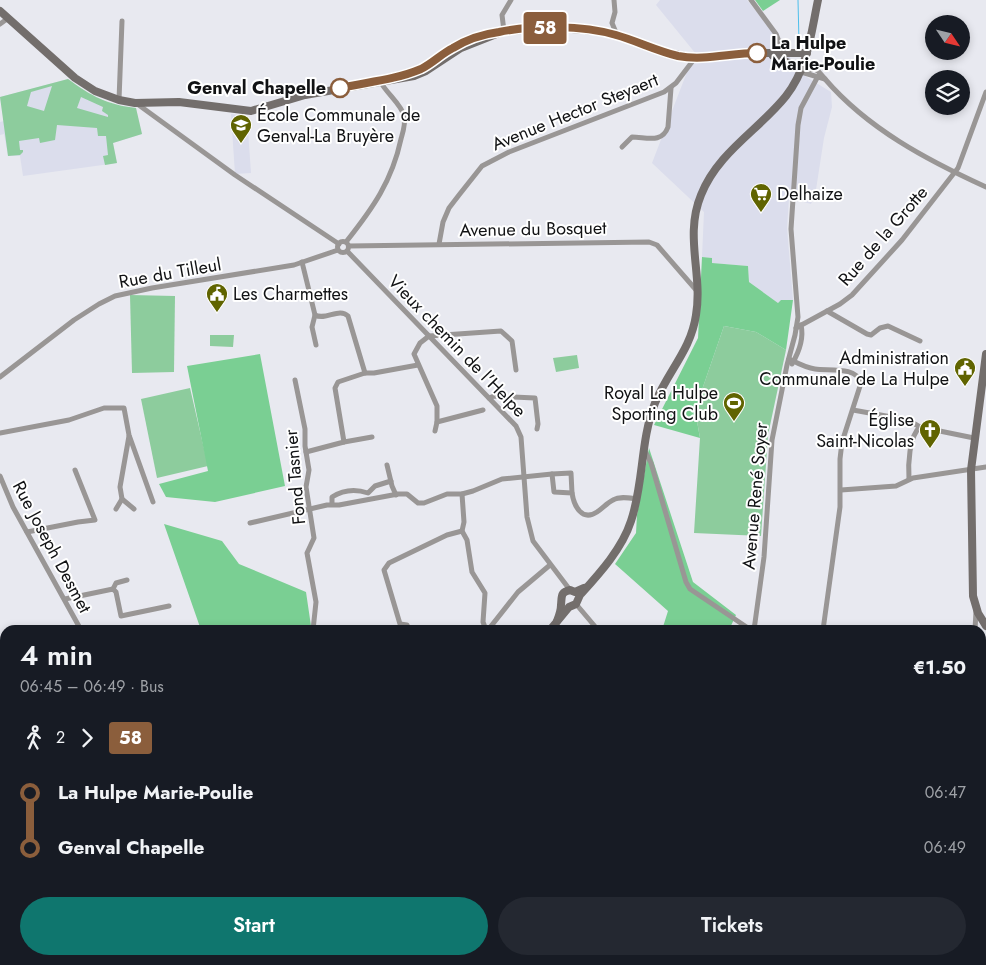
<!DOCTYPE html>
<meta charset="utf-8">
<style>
:root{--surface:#171b24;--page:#242831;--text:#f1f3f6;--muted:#9ea1a6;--accent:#0f766e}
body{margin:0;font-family:Jost,sans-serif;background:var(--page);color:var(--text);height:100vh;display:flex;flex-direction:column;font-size:19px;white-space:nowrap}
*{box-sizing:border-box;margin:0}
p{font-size:16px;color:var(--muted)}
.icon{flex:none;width:28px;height:28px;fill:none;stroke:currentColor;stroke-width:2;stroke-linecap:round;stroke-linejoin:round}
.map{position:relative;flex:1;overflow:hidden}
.details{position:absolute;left:0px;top:625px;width:986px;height:340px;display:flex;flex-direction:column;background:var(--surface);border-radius:15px 15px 0 0;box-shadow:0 2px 8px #0003}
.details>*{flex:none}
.badge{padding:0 10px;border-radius:4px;font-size:18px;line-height:32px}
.needle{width:32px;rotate:125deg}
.controls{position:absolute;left:925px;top:15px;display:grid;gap:10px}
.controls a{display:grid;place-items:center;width:45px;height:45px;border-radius:50%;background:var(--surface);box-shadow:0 2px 8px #0003;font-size:25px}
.map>.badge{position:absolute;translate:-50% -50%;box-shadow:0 0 0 2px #fff}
.legs{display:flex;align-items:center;gap:8px;height:55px;padding:0 20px;font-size:16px}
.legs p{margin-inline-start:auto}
.overview{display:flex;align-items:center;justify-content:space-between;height:85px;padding:0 20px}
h1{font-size:28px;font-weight:600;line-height:38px}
.action{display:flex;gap:10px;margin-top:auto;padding:10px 20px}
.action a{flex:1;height:58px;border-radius:30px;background:var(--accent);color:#fff;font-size:20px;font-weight:600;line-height:58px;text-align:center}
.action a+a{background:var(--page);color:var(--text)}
ul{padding:0 20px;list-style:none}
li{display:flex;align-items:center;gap:18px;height:55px;font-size:19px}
li i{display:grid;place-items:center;width:8px;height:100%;margin:0 6px;background:currentColor}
li i::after{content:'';width:12px;height:12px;margin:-6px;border:4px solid;border-radius:50%;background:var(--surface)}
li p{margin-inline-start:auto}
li:first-child i{background:linear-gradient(#0000 50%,currentColor 0)}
li:last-child i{background:linear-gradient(currentColor 50%,#0000 0)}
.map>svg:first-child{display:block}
.built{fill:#dbddec}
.green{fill:#8dcc9d;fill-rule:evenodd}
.forest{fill:#7acf93}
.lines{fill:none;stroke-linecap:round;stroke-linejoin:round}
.stream{stroke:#4dbfeb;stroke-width:1}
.street{stroke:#999695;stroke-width:5}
.secondary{stroke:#736e6c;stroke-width:8}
.line-1-casing{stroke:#fff;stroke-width:11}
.line-1{stroke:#8b5e3c;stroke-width:8}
.stop-1-dot{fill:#fff;stroke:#8b5e3c;stroke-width:2.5}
.labels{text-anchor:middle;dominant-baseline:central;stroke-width:4;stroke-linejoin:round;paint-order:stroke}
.stop-label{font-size:18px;font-weight:bold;fill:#111214;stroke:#fff;text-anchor:start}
.street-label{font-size:18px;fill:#111214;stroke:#fff}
.poi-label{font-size:18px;fill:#111214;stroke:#fff;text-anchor:start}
</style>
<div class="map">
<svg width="986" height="965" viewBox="0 0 986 965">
<rect width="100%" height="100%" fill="#e8e9f0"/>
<!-- built -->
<g class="built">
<path d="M 660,0 L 747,0 L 777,37 L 800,73 L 831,92 L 832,107 L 824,138 L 815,196 L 811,204 L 789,198 L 787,228 L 793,300 L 782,301 L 778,303 L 749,282 L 748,266 L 711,263 L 712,258 L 702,257 L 704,212 L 652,163 L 687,72 L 696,54 L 656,5 Z"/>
<path d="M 68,79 L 87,93 L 107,102 L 117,106 L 136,108 L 142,134 L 113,143 L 117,163 L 23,176 L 20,156 L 8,156 L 4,134 L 0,135 L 0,122 L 4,121 L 0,97 Z"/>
<path d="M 231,114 L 247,116 L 251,173 L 235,174 Z"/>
</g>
<!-- green -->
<g class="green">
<path d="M 68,79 C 91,96 108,105 136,108 L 142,134 L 113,143 L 117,163 L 105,165 L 103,156 L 108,155 L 106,136 L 98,136 L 97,128 L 57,125 L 55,140 L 40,143 L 39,138 L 19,141 L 20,150 L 23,150 L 23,152 L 20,155 L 8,156 L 0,97 ZM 52,86 L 44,111 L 27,106 L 31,92 ZM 81,97 L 103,107 L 102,111 L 108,115 L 108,117 L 77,108 Z"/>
<path d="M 130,295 L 175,296 L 174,372 L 132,373 Z"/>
<path d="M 724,326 L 756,332 L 786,350 L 768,435 L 761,536 L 694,533 L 700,438 L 695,410 Z"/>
<path d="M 210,335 L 234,335 L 233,347 L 210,346 Z"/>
<path d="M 577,355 L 579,368 L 556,372 L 553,358 Z"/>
<path d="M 190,388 L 208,466 L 157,478 L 141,399 Z"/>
</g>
<!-- forest -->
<g class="forest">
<path d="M 755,0 L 780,0 L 763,11 Z"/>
<path d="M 702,257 L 712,258 L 712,263 L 748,266 L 749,282 L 778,303 L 781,300 L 793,300 L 786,350 L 756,332 L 724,326 L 695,410 L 700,438 L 654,425 L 698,338 Z"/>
<path d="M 260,354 L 285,486 L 215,502 L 166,497 L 159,484 L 208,471 L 187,366 Z"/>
<path d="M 649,448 L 693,582 L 736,615 L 729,630 L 662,630 L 668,611 L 615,564 L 636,533 L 637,515 Z"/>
<path d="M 164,524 L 222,541 L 239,564 L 306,592 L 311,626 L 314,630 L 201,630 Z"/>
<rect x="981" y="812" width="5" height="53"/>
<path d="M 743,960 L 972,960 L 975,965 L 730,965 Z"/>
</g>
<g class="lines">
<!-- stream -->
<g class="stream">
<path d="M 798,0 L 799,42"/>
<path d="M 981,709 L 986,705"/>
<path d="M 709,965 L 714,960"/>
</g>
<!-- street -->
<g class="street">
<path d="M 614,0 L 615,12 L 612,23 L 617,35"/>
<path d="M 751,0 L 776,34 L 784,54"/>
<path d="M 0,24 L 7,19"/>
<path d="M 504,31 L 502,15 L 511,0"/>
<path d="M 802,69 L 811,70"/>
<path d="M 801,72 L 825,79 L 818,71 L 804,63"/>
<path d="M 825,79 C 868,129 927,160 986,187"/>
<path d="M 119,100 L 122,21"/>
<path d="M 136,103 L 235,175 L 339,244"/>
<path d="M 622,147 L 632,137 C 646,137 662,144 668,127 L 671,88"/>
<circle cx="343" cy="247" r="5.5"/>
<path d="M 346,242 C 373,208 392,181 401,139 C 403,132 406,123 404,116 C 402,105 386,93 380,81"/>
<path d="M 439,244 L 443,222 L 449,208 L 459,195 L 482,166 L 509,152 L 664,92 L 676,83 L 695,58"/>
<path d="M 349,246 L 649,242 L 657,245 L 697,291"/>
<path d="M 347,251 L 516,426 L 521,437 L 527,517 L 533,541 L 570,590"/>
<path d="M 302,262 L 315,315 C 326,321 339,307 348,316 L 365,373"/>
<path d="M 827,311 L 867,334 L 871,335 L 880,328 L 888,326 L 920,341"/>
<path d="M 315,315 L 312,327 L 316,345"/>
<path d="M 796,328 L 840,304 L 852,295 L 902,240 L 958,168 L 986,92"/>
<path d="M 789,359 C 797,363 806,368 815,369 C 829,371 857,366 861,383 L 842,442 L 840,459 L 840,507 L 823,630"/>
<path d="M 792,364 C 799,352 804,338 801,325"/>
<path d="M 0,377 L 74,320 L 99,304 L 115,296 L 152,288 L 294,265 L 338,250"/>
<path d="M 295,380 L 305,429 L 305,446 L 309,470 L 306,487 L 314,538 L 307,553 L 316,602 L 313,630"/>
<path d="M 489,398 L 494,396 L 535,398 L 538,424 L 537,429"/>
<path d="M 853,410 L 908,420 L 920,427 L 974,438"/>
<path d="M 437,422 L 437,406 L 414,354 L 420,343 L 429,336 L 501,331 L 512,341 L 516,370"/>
<path d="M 435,431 L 437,422 L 483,410"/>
<path d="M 0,433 L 69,420 L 104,408 L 124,408 L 129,435 L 153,502"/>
<path d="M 129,436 L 120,487 L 122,499 L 134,509"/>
<path d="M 344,442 L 372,437"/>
<path d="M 644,449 L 651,463 L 686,582 L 690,589 L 748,628 L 755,627"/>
<path d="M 306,452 L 344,442 L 335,388 L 338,382 L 365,373 L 374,373 L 418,365"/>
<path d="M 387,465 L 392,486 L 396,495"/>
<path d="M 552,474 L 571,473 L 572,493"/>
<path d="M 0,476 L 13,507 L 81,630"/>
<path d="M 909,479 C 908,465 909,436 920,427"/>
<path d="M 841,490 L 896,486 L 913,478 L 986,467"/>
<path d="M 462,494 L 464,522 L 462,531 L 467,540 L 472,572 L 485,593 L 483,622 L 486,630"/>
<path d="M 332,504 L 332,497 C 343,490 356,489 368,493 L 375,486 L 391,481"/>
<path d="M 116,509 L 122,499"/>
<path d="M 250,523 L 327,505 L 339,505 L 398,494 L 407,494 L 418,503 L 424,503 L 447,494 L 462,494 L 473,491 L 502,479 L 552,474 L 554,492 L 572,493 C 574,506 582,522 597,512 C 603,508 607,503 613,500 C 620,496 629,498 637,499"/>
<path d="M 27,532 L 78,522 L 95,520 L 75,470"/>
<path d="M 113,589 L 116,583 L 127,580"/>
<path d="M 65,599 L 113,589 L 116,592 L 121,616 L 169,606"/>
<path d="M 576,604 L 598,630"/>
<path d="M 409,630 L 407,625 L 400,624 L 384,570 L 389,563 L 447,535 L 462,531"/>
<path d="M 488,630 L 518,592 L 550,565"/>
<path d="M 754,630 L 764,557 L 772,440 L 787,365 L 795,335 L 798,317 L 791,229 L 798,125 L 801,108 L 817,78"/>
<path d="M 975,630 L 976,611"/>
<path d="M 981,656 L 986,657"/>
<path d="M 0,723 L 5,724"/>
<path d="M 981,947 L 986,944"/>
<path d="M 82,960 L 89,965"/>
<path d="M 198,960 L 200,965"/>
<path d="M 639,960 C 649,963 658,965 667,960"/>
<path d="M 977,960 L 980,965"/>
<path d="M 601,965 L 604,960"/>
</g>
<!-- secondary -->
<g class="secondary">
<path d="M 0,11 L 75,78 L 95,91 L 119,100 L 135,103 L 179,102 L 251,111 L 305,95 L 414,76 L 426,71 L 461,48 L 504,31"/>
<path d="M 501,31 L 559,28 L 597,31 L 617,35 L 669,53 L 695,58 L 754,53 L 807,53"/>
<path d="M 773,56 L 802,69"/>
<path d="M 986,354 L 971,470 L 973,596 L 978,613 L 986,626"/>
<path d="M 557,621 C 559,616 561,610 561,605 C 562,597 560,592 570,590 L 575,592 L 584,588"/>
<path d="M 550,630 L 569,607 L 576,604 L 580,595 C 599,574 622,549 631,521 C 644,483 640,441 655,403 C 668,371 691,350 696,315 C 703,274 684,236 701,195 C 718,152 759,130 786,96 C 808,68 811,33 818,0"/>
<path d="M 0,918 L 5,917"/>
</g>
</g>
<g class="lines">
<!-- line-1 casing -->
<g class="line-1-casing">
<path id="line-1" d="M 340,88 C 367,82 395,80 421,69 C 433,63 441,54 453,48 C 466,40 484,34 499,32 C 534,25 582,25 616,35 C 637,41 657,51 678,56 C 704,61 731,53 757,53"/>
</g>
<!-- line-1 -->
<use href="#line-1" class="line-1"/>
</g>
<!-- icons -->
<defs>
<g id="school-pin" transform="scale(1.125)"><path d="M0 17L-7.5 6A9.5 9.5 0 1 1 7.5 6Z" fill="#606400" stroke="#fff"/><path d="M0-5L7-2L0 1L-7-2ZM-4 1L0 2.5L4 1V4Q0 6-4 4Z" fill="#fff"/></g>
<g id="supermarket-pin" transform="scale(1.125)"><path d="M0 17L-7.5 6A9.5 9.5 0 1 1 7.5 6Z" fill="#606400" stroke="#fff"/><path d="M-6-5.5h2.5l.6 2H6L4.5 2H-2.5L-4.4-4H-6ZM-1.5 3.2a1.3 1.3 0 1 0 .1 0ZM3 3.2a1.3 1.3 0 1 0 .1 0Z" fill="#fff"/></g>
<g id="civic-pin" transform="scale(1.125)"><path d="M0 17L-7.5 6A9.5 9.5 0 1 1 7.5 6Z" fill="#606400" stroke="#fff"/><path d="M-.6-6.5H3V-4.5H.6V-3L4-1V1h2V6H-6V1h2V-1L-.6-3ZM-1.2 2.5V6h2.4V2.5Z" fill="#fff"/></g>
<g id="stadium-pin" transform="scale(1.125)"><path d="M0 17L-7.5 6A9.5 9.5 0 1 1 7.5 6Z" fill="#606400" stroke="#fff"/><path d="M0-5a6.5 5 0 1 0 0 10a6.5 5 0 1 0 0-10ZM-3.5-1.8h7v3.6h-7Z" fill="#fff"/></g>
<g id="church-pin" transform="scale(1.125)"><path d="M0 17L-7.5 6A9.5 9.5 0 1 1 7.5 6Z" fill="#606400" stroke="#fff"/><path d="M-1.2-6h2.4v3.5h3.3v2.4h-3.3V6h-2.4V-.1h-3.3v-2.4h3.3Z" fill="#fff"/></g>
</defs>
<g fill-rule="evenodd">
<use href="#school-pin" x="241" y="125"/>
<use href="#supermarket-pin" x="761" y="194"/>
<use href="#civic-pin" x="217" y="294"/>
<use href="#civic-pin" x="965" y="368"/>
<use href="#stadium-pin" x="734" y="403"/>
<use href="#church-pin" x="930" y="430"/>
</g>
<!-- markers -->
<g class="stop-1-dot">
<circle cx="757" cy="53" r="9"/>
<circle cx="340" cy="88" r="9"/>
</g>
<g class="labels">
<!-- stop labels -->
<g class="stop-label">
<text x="771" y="43">La Hulpe<tspan x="771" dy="21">Marie-Poulie</tspan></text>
<text x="326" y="88" text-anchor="end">Genval Chapelle</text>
</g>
<!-- street labels -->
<g class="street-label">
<text transform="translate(575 112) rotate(-22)">Avenue Hector Steyaert</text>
<text transform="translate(533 229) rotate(-1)">Avenue du Bosquet</text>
<text transform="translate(883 236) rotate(-49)">Rue de la Grotte</text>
<text transform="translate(170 273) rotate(-10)">Rue du Tilleul</text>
<text transform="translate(457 346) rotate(46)">Vieux chemin de l'Helpe</text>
<text transform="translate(295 477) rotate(-95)">Fond Tasnier</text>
<text transform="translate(755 496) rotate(-85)">Avenue René Soyer</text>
<text transform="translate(52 547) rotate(62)">Rue Joseph Desmet</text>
</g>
<!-- poi labels -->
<g class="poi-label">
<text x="257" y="115">École Communale de<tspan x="257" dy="21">Genval-La Bruyère</tspan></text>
<text x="777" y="194">Delhaize</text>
<text x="233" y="294">Les Charmettes</text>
<text x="949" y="358" text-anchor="end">Administration<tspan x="949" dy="21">Communale de La Hulpe</tspan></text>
<text x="718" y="393" text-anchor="end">Royal La Hulpe<tspan x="718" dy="21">Sporting Club</tspan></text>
<text x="914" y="420" text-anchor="end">Église<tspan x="914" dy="21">Saint-Nicolas</tspan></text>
</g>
</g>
</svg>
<div class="controls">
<a><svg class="needle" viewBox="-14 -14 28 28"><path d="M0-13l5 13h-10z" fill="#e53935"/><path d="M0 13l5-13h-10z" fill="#9ea1a6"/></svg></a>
<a><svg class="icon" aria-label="layers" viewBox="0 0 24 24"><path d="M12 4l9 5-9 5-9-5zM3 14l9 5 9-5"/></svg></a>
</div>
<b class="badge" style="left:545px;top:28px;background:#8b5e3c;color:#fff">58</b>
<section class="details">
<div class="overview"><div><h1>4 min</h1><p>06:45 – 06:49 · Bus</p></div><b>€1.50</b></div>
<div class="legs"><svg class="icon" aria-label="walk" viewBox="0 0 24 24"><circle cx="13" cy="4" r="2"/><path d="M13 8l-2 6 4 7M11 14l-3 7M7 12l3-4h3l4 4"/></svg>2<svg class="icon" aria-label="forward" viewBox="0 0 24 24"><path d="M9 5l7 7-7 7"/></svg><b class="badge" style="background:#8b5e3c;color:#fff">58</b></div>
<ul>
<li><i style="color:#8b5e3c"></i><b>La Hulpe Marie-Poulie</b><p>06:47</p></li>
<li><i style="color:#8b5e3c"></i><b>Genval Chapelle</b><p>06:49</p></li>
</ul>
<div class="action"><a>Start</a><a>Tickets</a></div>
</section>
</div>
